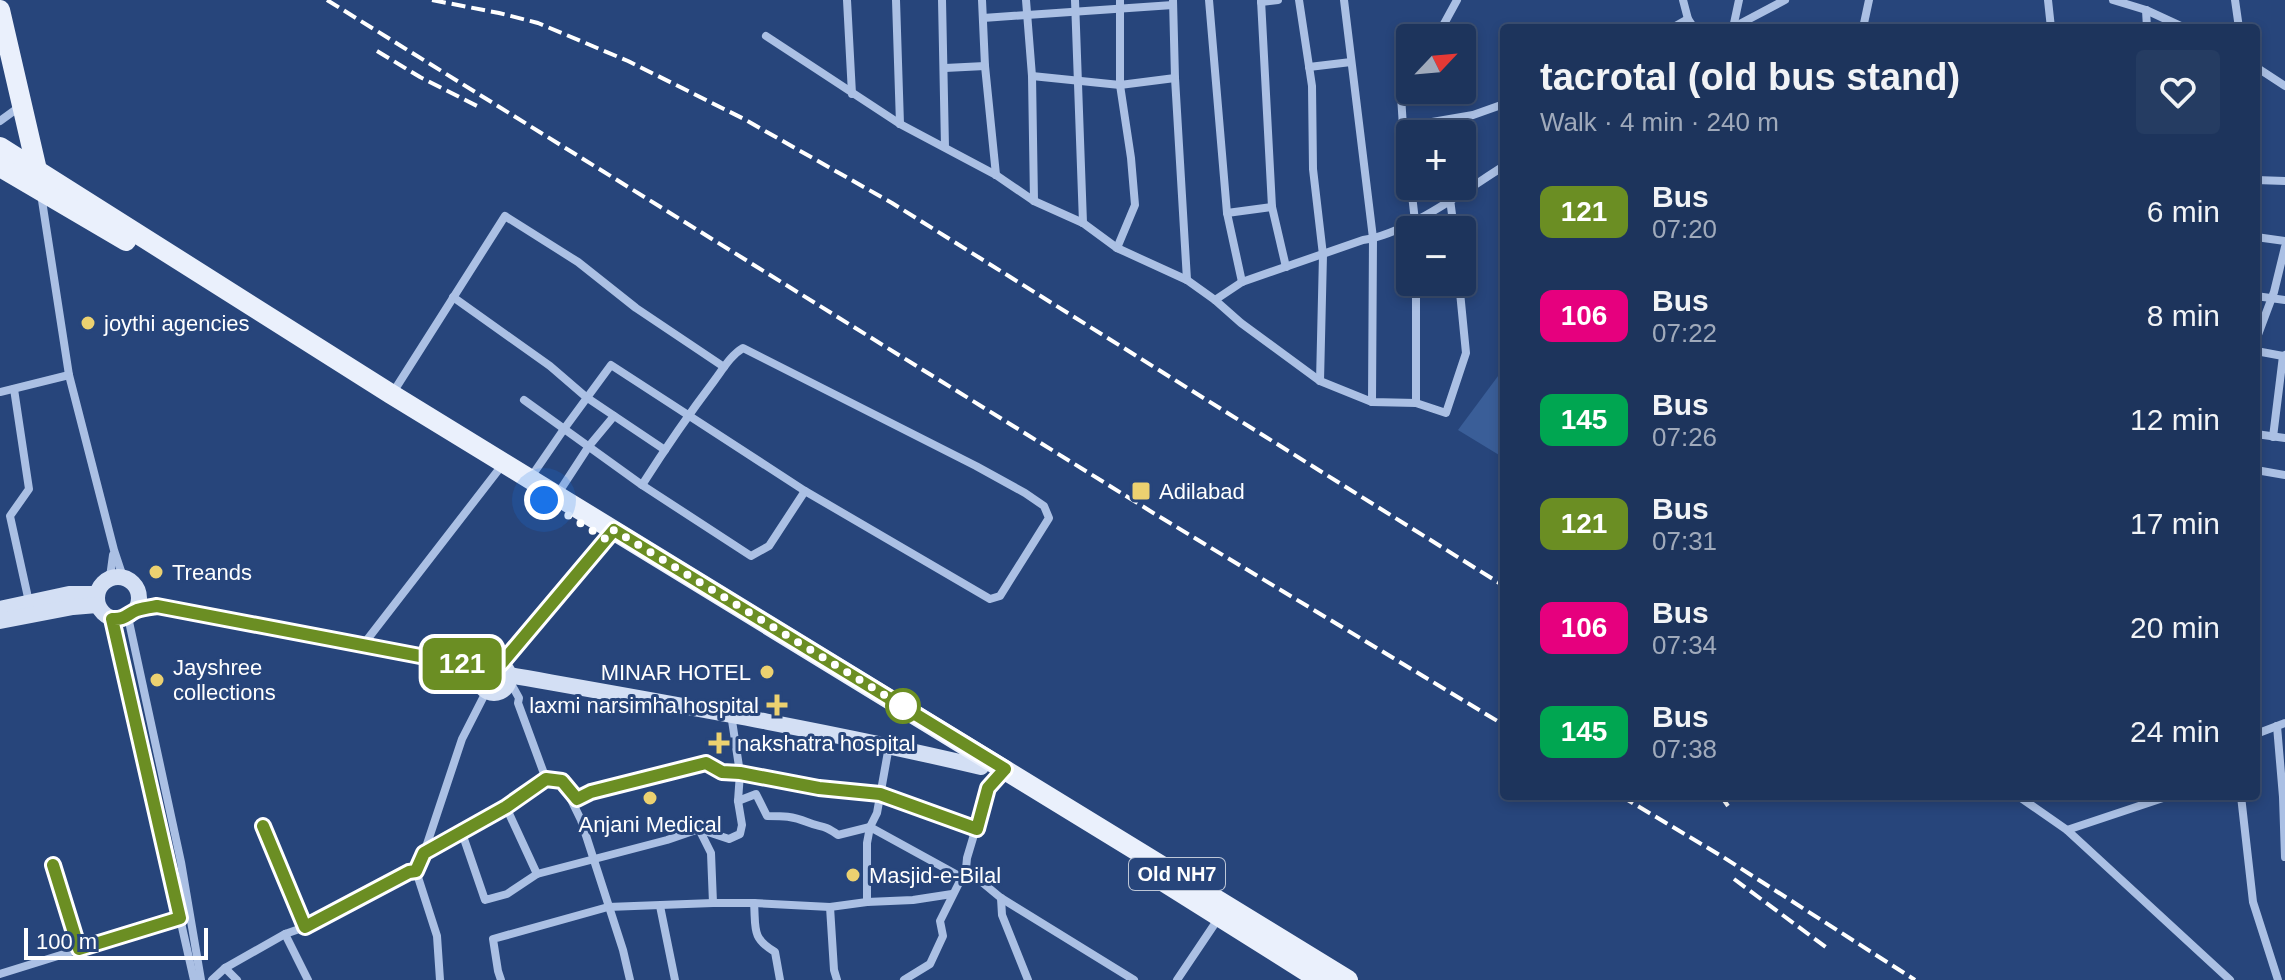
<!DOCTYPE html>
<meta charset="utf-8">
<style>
:root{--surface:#1d345c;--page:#253c62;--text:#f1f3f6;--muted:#a0aabb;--line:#3b4f72}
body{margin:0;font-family:Arial,sans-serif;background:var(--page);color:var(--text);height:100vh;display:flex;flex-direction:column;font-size:30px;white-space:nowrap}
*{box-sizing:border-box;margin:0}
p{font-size:26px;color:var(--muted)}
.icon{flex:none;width:44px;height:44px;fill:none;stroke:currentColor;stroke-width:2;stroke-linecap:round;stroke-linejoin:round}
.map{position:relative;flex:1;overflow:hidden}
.sheet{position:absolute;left:1500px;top:24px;width:760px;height:776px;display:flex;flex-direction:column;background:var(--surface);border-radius:8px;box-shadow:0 4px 12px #0003,0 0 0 2px var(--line)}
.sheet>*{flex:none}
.badge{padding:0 16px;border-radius:12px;font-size:28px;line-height:52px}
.needle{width:52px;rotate:64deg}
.buttons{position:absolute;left:1396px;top:24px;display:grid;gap:16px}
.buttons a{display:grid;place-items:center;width:80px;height:80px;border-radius:8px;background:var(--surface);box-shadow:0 4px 12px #0003,0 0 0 2px var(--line);font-size:40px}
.scale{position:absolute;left:24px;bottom:20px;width:184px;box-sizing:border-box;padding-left:8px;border:4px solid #fff;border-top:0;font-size:22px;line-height:28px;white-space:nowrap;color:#fff;-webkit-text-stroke:6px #27457b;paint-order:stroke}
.you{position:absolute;width:40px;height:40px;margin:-20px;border:6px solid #fff;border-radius:50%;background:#1a73e8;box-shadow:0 0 0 12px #1a73e833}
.map>.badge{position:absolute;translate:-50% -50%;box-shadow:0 0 0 4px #fff}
.round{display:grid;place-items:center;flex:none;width:84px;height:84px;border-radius:8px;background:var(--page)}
.overview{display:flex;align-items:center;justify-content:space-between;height:136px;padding:0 40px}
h1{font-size:38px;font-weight:600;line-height:60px}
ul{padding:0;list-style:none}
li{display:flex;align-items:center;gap:24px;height:104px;padding:0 40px}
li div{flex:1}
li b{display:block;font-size:30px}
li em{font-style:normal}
li .badge{min-width:88px;font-weight:700;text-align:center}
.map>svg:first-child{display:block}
.green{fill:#3a5e98}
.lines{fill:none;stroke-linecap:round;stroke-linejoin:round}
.street{stroke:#abc0e4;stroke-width:8}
.secondary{stroke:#d3dff4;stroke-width:16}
.primary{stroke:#eaf0fc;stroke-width:20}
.rail{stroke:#fff;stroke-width:4;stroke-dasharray:14 6;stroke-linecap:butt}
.line-casing{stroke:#fff;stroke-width:18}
.line{stroke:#6b8e23;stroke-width:12}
.walk{stroke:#fff;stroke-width:8;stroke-dasharray:0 14.4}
.poi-dot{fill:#ecd170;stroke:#27457b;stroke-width:3}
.stop-dot{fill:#fff;stroke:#6b8e23;stroke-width:4}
.labels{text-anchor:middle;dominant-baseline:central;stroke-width:6;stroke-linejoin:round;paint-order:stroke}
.shield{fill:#27457b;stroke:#bec7d7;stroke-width:2}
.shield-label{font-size:20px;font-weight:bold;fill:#fff}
.poi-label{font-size:22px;fill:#fff;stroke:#27457b;text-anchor:start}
</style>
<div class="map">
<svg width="2285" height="980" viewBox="0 0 2285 980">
<rect width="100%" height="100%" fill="#27457b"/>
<!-- green -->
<path class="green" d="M 1504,368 L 1504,458 L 1458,430 Z"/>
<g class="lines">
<!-- street -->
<g class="street">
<path d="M 847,0 L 852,94"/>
<path d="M 896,0 L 900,124"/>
<path d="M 942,0 L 945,147"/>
<path d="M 982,0 L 985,66 L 996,175"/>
<path d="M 1026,0 L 1032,76 L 1034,201"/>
<path d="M 1075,0 L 1083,223"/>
<path d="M 1173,0 L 1175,78 L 1187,280"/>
<path d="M 1209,0 L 1227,213 L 1242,282"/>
<path d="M 1261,0 L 1272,207 L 1286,267"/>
<path d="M 1299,0 L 1312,86 L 1313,169 L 1323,255 L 1320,381"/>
<path d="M 1344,0 L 1373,238 L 1372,402"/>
<path d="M 1683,0 L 1688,19 L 1694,28"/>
<path d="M 2048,0 L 2051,28"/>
<path d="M 2113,0 L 2146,10 L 2185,28"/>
<path d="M 2235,0 L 2239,28"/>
<path d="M 1261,2 L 1278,0"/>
<path d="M 2146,10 L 2147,28"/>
<path d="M 983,18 L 1173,5"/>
<path d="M 1734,27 L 1785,0"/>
<path d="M 1672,28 L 1688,19"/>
<path d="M 1733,28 L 1739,0"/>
<path d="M 1863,28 L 1869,0"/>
<path d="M 766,36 L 900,124 L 996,175 L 1034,201 L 1083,223 L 1117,248 L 1187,280 L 1215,300 L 1241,323 L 1320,381 L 1372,402 L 1416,403 L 1446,413 L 1466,353 L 1459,282"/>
<path d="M 1439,38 L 1439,33 L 1457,0"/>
<path d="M 1410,57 L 1399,64 L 1403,127 L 1410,175"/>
<path d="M 1309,67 L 1351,62"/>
<path d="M 2256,67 L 2285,86"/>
<path d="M 945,68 L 985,66"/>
<path d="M 1032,76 L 1120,85 L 1175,78"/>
<path d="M 0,121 L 22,105"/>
<path d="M 1403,127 L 1473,115 L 1504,104"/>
<path d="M 2256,180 L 2285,181"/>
<path d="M 1411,186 L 1416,230"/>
<path d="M 41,194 L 69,375 L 114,550 L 123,577"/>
<path d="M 1450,199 L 1454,230"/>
<path d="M 1227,213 L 1272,207"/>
<path d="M 2256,237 L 2285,241"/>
<path d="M 1117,248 L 1135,205 L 1131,158 L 1120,85 L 1120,0"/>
<path d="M 2256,296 L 2285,300"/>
<path d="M 453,297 L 550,366 L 586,397 L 665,450"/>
<path d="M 1215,300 L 1242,282 L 1363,240 C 1405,235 1467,189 1504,166"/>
<path d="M 2256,340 L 2274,292 L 2285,247"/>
<path d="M 2256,351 L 2283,356"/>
<path d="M 14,389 L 29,489 L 10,516 L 29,602"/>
<path d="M 0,392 L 69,375"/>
<path d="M 392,394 L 505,216 L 578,262 L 636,308 L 724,367"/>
<path d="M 524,400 L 642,485 L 751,556 L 769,546 L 805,491"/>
<path d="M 1416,403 L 1416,282"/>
<path d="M 2256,434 L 2285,438"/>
<path d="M 2273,437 L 2283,356 L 2285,355"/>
<path d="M 2256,470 L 2285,475"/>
<path d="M 531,477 L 564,429 L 611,365 L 805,491 L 990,599 L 1000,596 L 1049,518 L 1044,506 L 1025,493 L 976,466 L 743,348 C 731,355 723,369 714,381 C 689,414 665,449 642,485"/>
<path d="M 557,495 L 589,446 L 614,416"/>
<path d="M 110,577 L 113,555"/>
<path d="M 128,617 L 181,862 L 201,980"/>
<path d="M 112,619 L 194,980"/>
<path d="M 363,645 L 503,464"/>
<path d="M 501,664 L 614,531"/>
<path d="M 509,680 L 519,698 L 518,703 L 546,779"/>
<path d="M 731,714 L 740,773 L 738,801 L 742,825 L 740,834 L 729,839 L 699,829 L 711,853 L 713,903 L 754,903 C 756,928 751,938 775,952 L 780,980"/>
<path d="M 2277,726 L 2283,797 L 2285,857"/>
<path d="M 2256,734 L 2285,723"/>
<path d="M 562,781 L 577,799 L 591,792 L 706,763 L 722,772 L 740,773 L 819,788 L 880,794 L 977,829"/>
<path d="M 2018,796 L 2067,830 L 2230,980"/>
<path d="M 2241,796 L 2253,902 L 2278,980"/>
<path d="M 738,801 L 756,794 L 767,816 C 784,816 792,816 807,822 C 822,828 823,824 838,835 L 870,827 L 961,877"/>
<path d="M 263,826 L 305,927"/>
<path d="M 2067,830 L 2169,796"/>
<path d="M 462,833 L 485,900 L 507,894 L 537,874 L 506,807"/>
<path d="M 424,853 L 506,807 L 546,779 L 562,781 L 581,820 L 623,950 L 630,980"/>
<path d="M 53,865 L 79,949"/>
<path d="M 966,869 L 1001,898 L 1134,980"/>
<path d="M 537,874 L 667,840 L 699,829"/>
<path d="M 1001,898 L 1002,915 L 1028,980"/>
<path d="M 867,902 L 867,843 L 870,827 L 877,813 L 889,746"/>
<path d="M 754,903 L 830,907 L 867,902 L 913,900 L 952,894"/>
<path d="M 660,906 L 675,980"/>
<path d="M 830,907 L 834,970 L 837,980"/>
<path d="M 285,934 L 308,980"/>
<path d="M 225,968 L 237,980"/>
<path d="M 0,974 L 180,918"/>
<path d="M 212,980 L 225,968 L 285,934 L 305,927 L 409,872 L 416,871"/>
<path d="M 440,980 L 437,936 L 416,871 L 424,853 L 462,739 L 487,690"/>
<path d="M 501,980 L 498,971 L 493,939 L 608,907 L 713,903"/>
<path d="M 904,980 L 930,964 L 943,936 L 940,921 L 966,869 L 967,858 L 988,788 L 1005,769"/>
<path d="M 1177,980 L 1218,919"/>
</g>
<!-- secondary -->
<g class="secondary">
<circle cx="118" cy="598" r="21"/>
<path d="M 0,609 L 69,594 L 96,594"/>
<path d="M 135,610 L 157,606 L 483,668"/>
<path d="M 0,621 L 73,607 L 97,605"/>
<circle cx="494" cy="678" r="15"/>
<path d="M 509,675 C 667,703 825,730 981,767"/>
</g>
<!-- primary -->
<g class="primary">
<path d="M 0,10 L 37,170"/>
<path d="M 0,147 L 391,394 L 1348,980"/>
<path d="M 0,167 L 126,241"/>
<path d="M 1161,880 L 1320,980"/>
</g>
<!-- rail -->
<g class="rail">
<path d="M 327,0 L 1155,514 L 1504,725"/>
<path d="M 432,0 L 499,13 L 538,23 L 628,61 L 744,119 L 892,203 L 1504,586"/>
<path d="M 377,51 L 420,77 L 481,108"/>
<path d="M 1621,796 L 1723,857 L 1915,980"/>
<path d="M 1721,796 L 1728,806"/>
<path d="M 1734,879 L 1827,948"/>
</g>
</g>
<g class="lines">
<!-- line casing -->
<g class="line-casing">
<path id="line" d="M 53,865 L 79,949 L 180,918 L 112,619 C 125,620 127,614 137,610 C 143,608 151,607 157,606 L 483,668 L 492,663 L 501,664 L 614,530 L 1005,769 L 988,788 L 977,829 L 880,794 L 819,788 L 740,773 L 722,772 L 706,763 L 591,792 L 577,799 L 562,781 L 546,779 L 506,807 L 424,853 L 416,871 L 409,872 L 305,927 L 263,826"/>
</g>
<!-- line -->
<use href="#line" class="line"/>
<!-- walk -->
<path class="walk" d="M 544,500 L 607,540 L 614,530 L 914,713 L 903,706"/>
</g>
<!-- markers -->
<g class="poi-dot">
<circle cx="88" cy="323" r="8"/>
<rect x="1131" y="481" width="20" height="20" rx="4"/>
<circle cx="156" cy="572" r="8"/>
<circle cx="767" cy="672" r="8"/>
<circle cx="157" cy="680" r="8"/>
<path d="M773 693h8v8h8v8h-8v8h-8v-8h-8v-8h8z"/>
<path d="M715 731h8v8h8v8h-8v8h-8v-8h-8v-8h8z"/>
<circle cx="650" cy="798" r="8"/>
<circle cx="853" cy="875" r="8"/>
</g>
<circle class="stop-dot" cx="903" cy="706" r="16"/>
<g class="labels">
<!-- shield labels -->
<rect class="shield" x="1129" y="858" width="96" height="32" rx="6"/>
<g class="shield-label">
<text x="1177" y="874">Old NH7</text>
</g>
<!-- poi labels -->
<g class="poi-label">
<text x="104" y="323">joythi agencies</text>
<text x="1159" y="491">Adilabad</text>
<text x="172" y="572">Treands</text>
<text x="173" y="667">Jayshree<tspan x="173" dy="25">collections</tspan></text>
<text x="751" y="672" text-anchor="end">MINAR HOTEL</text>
<text x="759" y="705" text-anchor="end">laxmi narsimha hospital</text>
<text x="737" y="743">nakshatra hospital</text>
<text x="650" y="824" text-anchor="middle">Anjani Medical</text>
<text x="869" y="875">Masjid-e-Bilal</text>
</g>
</g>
</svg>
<div class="buttons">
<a><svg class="needle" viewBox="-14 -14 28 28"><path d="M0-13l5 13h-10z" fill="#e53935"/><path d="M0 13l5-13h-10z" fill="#a0aabb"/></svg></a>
<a>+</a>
<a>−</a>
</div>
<div class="scale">100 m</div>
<div class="you" style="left:544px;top:500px"></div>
<b class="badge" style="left:462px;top:664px;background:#6b8e23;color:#fff">121</b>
<section class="sheet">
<div class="overview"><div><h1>tacrotal (old bus stand)</h1><p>Walk · 4 min · 240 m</p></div><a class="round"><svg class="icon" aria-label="heart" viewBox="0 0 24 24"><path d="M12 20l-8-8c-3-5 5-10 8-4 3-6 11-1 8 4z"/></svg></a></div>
<ul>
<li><span class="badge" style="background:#6b8e23;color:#fff">121</span><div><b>Bus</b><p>07:20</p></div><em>6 min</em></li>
<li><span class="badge" style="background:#e6007e;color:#fff">106</span><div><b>Bus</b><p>07:22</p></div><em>8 min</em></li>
<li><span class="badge" style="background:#00a651;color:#fff">145</span><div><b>Bus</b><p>07:26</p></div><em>12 min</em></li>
<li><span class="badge" style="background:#6b8e23;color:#fff">121</span><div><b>Bus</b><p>07:31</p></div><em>17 min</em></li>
<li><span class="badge" style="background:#e6007e;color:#fff">106</span><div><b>Bus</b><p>07:34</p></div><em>20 min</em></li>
<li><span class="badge" style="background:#00a651;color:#fff">145</span><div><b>Bus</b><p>07:38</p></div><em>24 min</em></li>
</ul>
</section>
</div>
